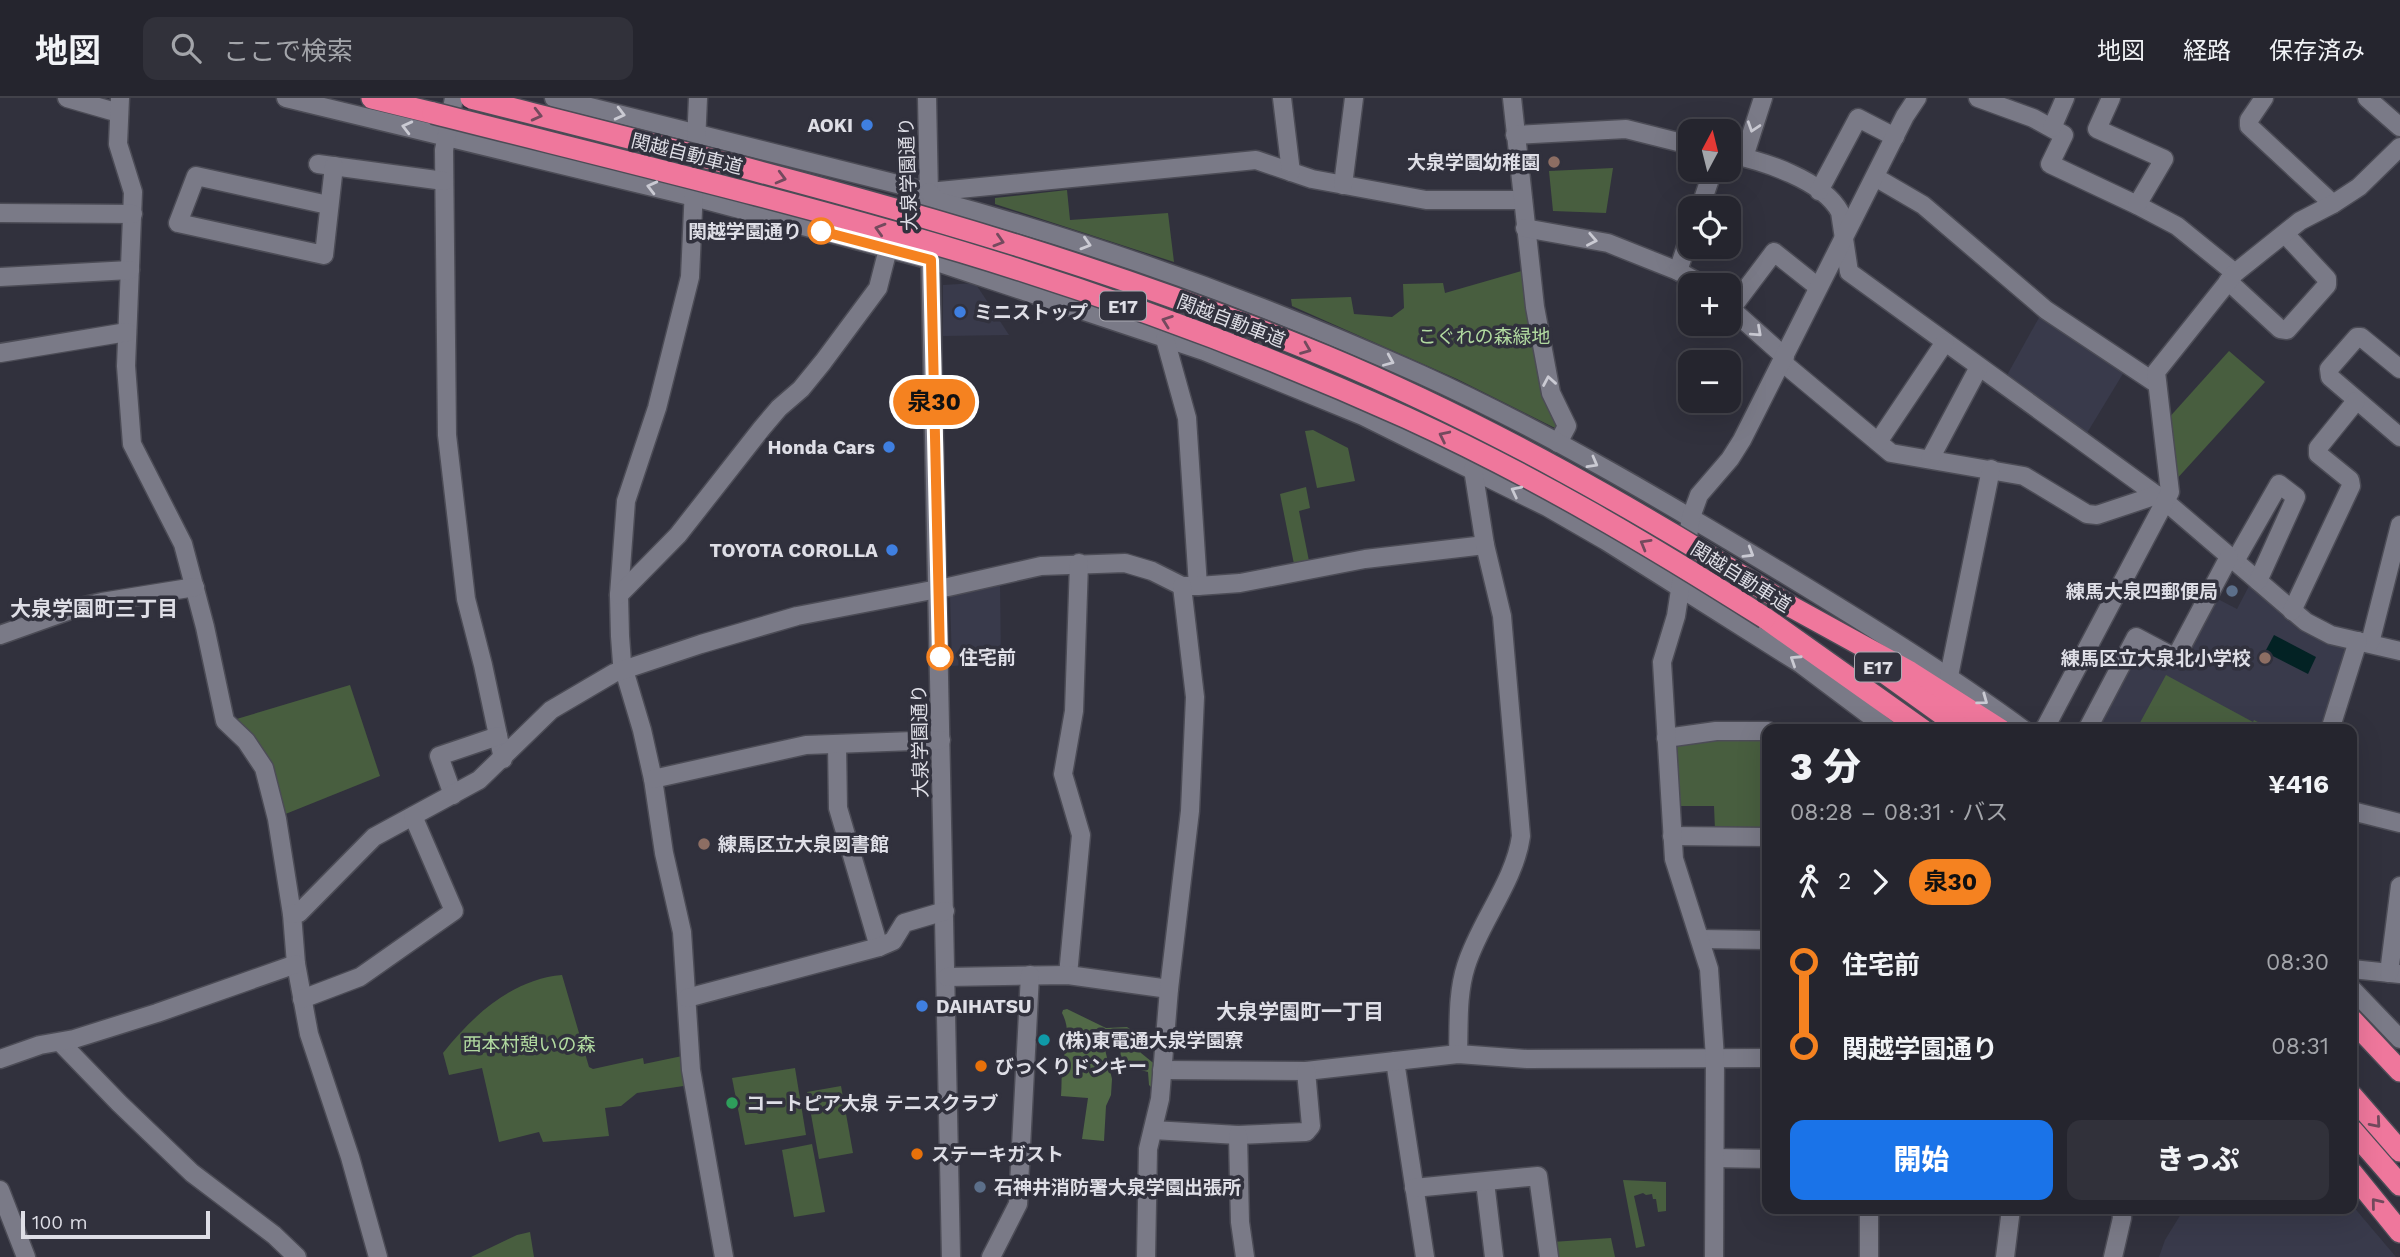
<!DOCTYPE html>
<html lang="ja">
<meta charset="utf-8">
<style>
:root{--surface:#25252e;--page:#31313a;--text:#f1f3f6;--muted:#a3a5aa;--line:#42424a;--accent:#1a73e8}
body{margin:0;font-family:"Work Sans","Noto Sans JP",sans-serif;background:var(--page);color:var(--text);height:100vh;display:flex;flex-direction:column;font-size:26px;white-space:nowrap}
*{box-sizing:border-box;margin:0}
p{font-size:23px;color:var(--muted)}
.icon{flex:none;width:38px;height:38px;fill:none;stroke:currentColor;stroke-width:2;stroke-linecap:round;stroke-linejoin:round}
.map{position:relative;flex:1;overflow:hidden}
.panel{position:absolute;left:1762px;top:626px;width:595px;height:490px;display:flex;flex-direction:column;background:var(--surface);border-radius:14px;box-shadow:0 7px 28px #0002,0 0 0 2px var(--line)}
.panel>*{flex:none}
.badge{padding:0 14px;border-radius:23px;font-size:24px;line-height:46px}
.needle{width:46px;rotate:7deg}
.fabs{position:absolute;left:1678px;top:21px;display:grid;gap:14px}
.fabs a{display:grid;place-items:center;width:63px;height:63px;border-radius:14px;background:var(--surface);box-shadow:0 7px 28px #0002,0 0 0 2px var(--line);font-size:35px}
.scale{position:absolute;left:21px;bottom:18px;width:189px;box-sizing:border-box;padding-left:7px;border:4px solid #dedee6;border-top:0;font-size:19px;line-height:24px;white-space:nowrap;color:#dedee6;-webkit-text-stroke:5px #31313d;paint-order:stroke}
.map>.badge{position:absolute;translate:-50% -50%;box-shadow:0 0 0 4px #fff}
.legs{display:flex;align-items:center;gap:10px;height:77px;padding:0 28px;font-size:23px}
.legs p{margin-inline-start:auto}
.headline{display:flex;align-items:center;justify-content:space-between;height:119px;padding:0 28px}
h1{font-size:38px;font-weight:800;line-height:52px}
.primary-button{display:flex;gap:14px;margin-top:auto;padding:14px 28px}
.primary-button a{flex:1;height:80px;border-radius:14px;background:var(--accent);color:#fff;font-size:28px;font-weight:800;line-height:80px;text-align:center}
.primary-button a+a{background:var(--page);color:var(--text)}
ul{padding:0 28px;list-style:none}
li{display:flex;align-items:center;gap:24px;height:84px;font-size:26px}
li i{display:grid;place-items:center;width:10px;height:100%;margin:0 9px;background:currentColor}
li i::after{content:'';width:18px;height:18px;margin:-9px;border:5px solid;border-radius:50%;background:var(--surface)}
li p{margin-inline-start:auto}
li:first-child i{background:linear-gradient(#0000 50%,currentColor 0)}
li:last-child i{background:linear-gradient(currentColor 50%,#0000 0)}
header{display:flex;align-items:center;gap:42px;box-sizing:border-box;height:98px;padding:0 35px;background:var(--surface);border-bottom:2px solid var(--line)}
header strong{font-size:33px}
nav{display:flex;gap:38px;margin-inline-start:auto;font-size:24px}
.search{width:490px;height:63px;background:var(--page);display:flex;align-items:center;gap:18px;box-sizing:border-box;padding:0 24px;border-radius:14px;color:var(--muted);font-size:26px}
.map>svg:first-child{display:block}
.built{fill:#393a4b}
.green{fill:#485e3f}
.forest{fill:#516947}
.water{fill:#032224}
.lines{fill:none;stroke-linecap:round;stroke-linejoin:round}
.minor-casing{stroke:#4c4c56;stroke-width:21}
.highway-casing{stroke:#4c4c56;stroke-width:24}
.minor{stroke:#7a7a87;stroke-width:18}
.highway{stroke:#ef779c;stroke-width:21}
.highway-bridge-casing{stroke:#4c4c56;stroke-width:24;stroke-linecap:butt}
.highway-bridge{stroke:#ef779c;stroke-width:21}
.oneway{stroke:#cacad3}
.oneway2{stroke:#744a5e}
.line-1-casing{stroke:#fff;stroke-width:16}
.line-1{stroke:#f58220;stroke-width:10}
.shop-dot{fill:#3f7fe0;stroke:#31313d;stroke-width:2.5}
.education-dot{fill:#8d6e63;stroke:#31313d;stroke-width:2.5}
.stop-1-dot{fill:#fff;stroke:#f58220;stroke-width:3.5}
.service-dot{fill:#5c6f8a;stroke:#31313d;stroke-width:2.5}
.culture-dot{fill:#0f9aa8;stroke:#31313d;stroke-width:2.5}
.food-dot{fill:#e8710a;stroke:#31313d;stroke-width:2.5}
.leisure-dot{fill:#2e9e5b;stroke:#31313d;stroke-width:2.5}
.labels{text-anchor:middle;dominant-baseline:central;stroke-width:7;stroke-linejoin:round;paint-order:stroke}
.shield{fill:#31313d;stroke:#aaaab3;stroke-width:2}
.shield-label{font-size:18px;font-weight:bold;fill:#dedee6}
.poi-label{font-size:19px;font-weight:bold;fill:#dedee6;stroke:#31313d;text-anchor:start}
.street-label{font-size:19px;fill:#dedee6;stroke:#31313d}
.stop-label{font-size:19px;font-weight:bold;fill:#dedee6;stroke:#31313d;text-anchor:end}
.park-label{font-size:19px;fill:#b1daa0;stroke:#31313d}
.neighbourhood-label{font-size:21px;font-weight:bold;fill:#dedee6;stroke:#31313d}
</style>
<header>
<strong>地図</strong>
<div class="search"><svg class="icon" aria-label="search" viewBox="0 0 24 24"><circle cx="10" cy="10" r="6"/><path d="M15 15l6 6"/></svg>ここで検索</div>
<nav><a>地図</a><a>経路</a><a>保存済み</a></nav>
</header>
<div class="map">
<svg width="2400" height="1159" viewBox="0 0 2400 1159">
<rect width="100%" height="100%" fill="#31313d"/>
<!-- built -->
<g class="built">
<path d="M 975,185 L 985,200 L 1009,237 L 943,238 L 943,187 Z"/>
<path d="M 2041,216 L 2124,274 L 2087,335 L 2006,279 Z"/>
<path d="M 1000,482 L 1001,565 L 952,568 L 950,497 Z"/>
<path d="M 2249,488 L 2299,532 L 2348,547 L 2325,632 L 2095,632 L 2138,551 L 2142,550 L 2178,568 L 2214,499 L 2237,511 Z"/>
<path d="M 2352,1107 L 2396,1159 L 2159,1159 L 2165,1142 L 2184,1111 L 2352,1111 Z"/>
</g>
<!-- green -->
<g class="green">
<path d="M 1613,70 L 1606,115 L 1553,113 L 1549,73 Z"/>
<path d="M 1067,92 L 1070,122 L 1168,115 L 1174,164 L 995,106 L 995,100 Z"/>
<path d="M 1525,172 L 1558,327 L 1557,331 L 1457,281 L 1292,208 L 1291,201 L 1351,199 L 1354,216 L 1392,219 L 1404,210 L 1403,186 L 1443,185 L 1445,195 Z"/>
<path d="M 2229,253 L 2265,284 L 2174,384 L 2166,323 Z"/>
<path d="M 1313,332 L 1348,350 L 1355,383 L 1317,390 L 1305,333 Z"/>
<path d="M 1306,389 L 1310,410 L 1299,413 L 1309,463 L 1294,466 L 1280,396 Z"/>
<path d="M 2166,577 L 2253,624 L 2254,622 L 2273,632 L 2136,632 Z"/>
<path d="M 350,587 L 380,678 L 283,717 L 230,623 Z"/>
<path d="M 1763,638 L 1762,732 L 1715,732 L 1714,708 L 1679,708 L 1673,648 L 1677,642 Z"/>
<path d="M 562,877 L 589,969 L 593,971 L 643,960 L 644,966 L 687,957 L 690,987 L 637,995 L 621,1008 L 605,1010 L 609,1038 L 543,1044 L 539,1034 L 499,1044 L 482,970 L 449,977 L 443,955 C 473,917 513,881 562,877 Z"/>
<path d="M 795,970 L 806,1037 L 745,1047 L 732,980 Z"/>
<path d="M 841,988 L 853,1055 L 819,1061 L 807,994 Z"/>
<path d="M 812,1046 L 825,1114 L 794,1119 L 782,1052 Z"/>
<path d="M 1623,1082 L 1666,1084 L 1666,1113 L 1658,1114 L 1656,1101 L 1653,1101 L 1652,1096 L 1646,1097 L 1643,1095 L 1634,1098 L 1645,1148 L 1636,1150 Z"/>
<path d="M 530,1134 L 534,1159 L 471,1159 L 517,1137 Z"/>
<path d="M 1611,1140 L 1615,1159 L 1553,1159 L 1552,1144 Z"/>
</g>
<!-- forest -->
<path class="forest" d="M 1067,911 L 1106,930 L 1127,929 L 1134,934 L 1141,955 L 1157,968 L 1154,992 L 1149,987 L 1148,974 L 1120,966 L 1121,948 L 1114,945 L 1104,947 L 1112,981 L 1111,997 L 1106,1008 L 1104,1043 L 1082,1041 L 1088,1000 L 1061,998 C 1062,987 1061,975 1063,964 C 1066,947 1071,932 1062,915 L 1063,912 Z"/>
<!-- water -->
<path class="water" d="M 2274,537 L 2316,559 L 2308,576 L 2265,554 Z"/>
<g class="lines">
<!-- minor casing -->
<g class="minor-casing">
<g id="minor">
<path d="M 67,0 L 119,15"/>
<path d="M 120,0 L 118,46 L 133,94 L 126,268 L 132,346 L 183,446 L 205,529 L 225,623 L 246,643 L 264,670 L 277,721 L 292,816 L 296,866 L 309,936 L 350,1059 L 378,1159"/>
<path d="M 286,0 L 694,99 L 931,162 L 1204,253 L 1363,318 L 1547,409 L 1606,443 L 1801,566 L 1889,632"/>
<path d="M 454,0 L 444,52 L 447,337 L 466,501 L 483,567 L 503,661"/>
<path d="M 554,0 L 929,94 L 1256,62 L 1312,81 L 1426,102 L 1523,102"/>
<path d="M 698,0 L 690,179 L 657,310 L 626,403 L 619,497 L 620,538 L 622,565 L 642,632 L 653,681 L 664,755 L 682,834 L 691,972 L 724,1159"/>
<path d="M 927,0 L 951,1159"/>
<path d="M 1282,0 L 1291,74"/>
<path d="M 1512,0 L 1535,209 L 1551,295 L 1567,328 L 1558,345"/>
<path d="M 1978,0 L 2033,20 L 2064,37 L 2050,66 L 2137,107 L 2177,128 L 2235,175"/>
<path d="M 2111,0 L 2097,31 L 2164,61 L 2137,107"/>
<path d="M 2264,0 L 2249,22 L 2249,28 L 2333,106"/>
<path d="M 2367,0 L 2400,29"/>
<path d="M 2052,30 L 2065,0"/>
<path d="M 1515,37 L 1626,31 L 1690,47"/>
<path d="M 1729,56 C 1763,63 1823,82 1840,114 L 1849,174 L 2166,404 L 2306,524 L 2331,537 L 2400,553"/>
<path d="M 1744,59 L 1763,0"/>
<path d="M 318,66 L 444,83"/>
<path d="M 1875,79 L 1923,107 L 2046,212 L 2157,286"/>
<path d="M 1343,87 L 1354,0"/>
<path d="M 1819,93 L 1858,20 L 1895,39"/>
<path d="M 929,94 L 937,103 C 1103,147 1264,206 1420,276 C 1544,332 1662,402 1778,472 C 1862,523 1945,574 2024,632"/>
<path d="M 328,107 L 196,78 L 178,125 L 324,157 L 334,68"/>
<path d="M 1700,110 L 1713,72"/>
<path d="M 0,115 L 133,116"/>
<path d="M 1525,130 L 1608,145 L 1678,173 L 1703,187"/>
<path d="M 1678,173 L 1690,137"/>
<path d="M 0,179 L 130,172"/>
<path d="M 2228,183 L 2280,231 L 2287,232 L 2327,187 L 2327,181 L 2285,136"/>
<path d="M 1729,209 L 1785,259"/>
<path d="M 1731,211 L 1774,154 L 1818,189"/>
<path d="M 1165,241 L 1187,320 L 1198,488"/>
<path d="M 0,255 L 127,234"/>
<path d="M 1782,264 L 1891,355 L 2024,378 L 2087,416 L 2097,417 L 2157,397"/>
<path d="M 2400,271 L 2361,239 L 2357,239 L 2329,271 L 2330,279 L 2400,339"/>
<path d="M 1878,344 L 1945,244"/>
<path d="M 1930,361 L 1979,269"/>
<path d="M 2235,463 L 2279,386 L 2296,399 L 2258,483"/>
<path d="M 619,497 L 678,437 L 762,330 L 779,310 L 801,291 L 823,264 L 878,190 L 888,151"/>
<path d="M 2292,513 L 2351,388 L 2350,382 L 2318,356 L 2318,350 L 2356,303"/>
<path d="M 0,537 L 76,510 L 102,504 L 195,489"/>
<path d="M 2370,545 L 2400,427"/>
<path d="M 1949,578 L 1991,371"/>
<path d="M 2044,632 L 2170,394 L 2156,274 L 2235,175 L 2300,123 L 2333,106 L 2359,89 L 2400,49"/>
<path d="M 2087,632 L 2136,539 L 2172,558 L 2177,557 L 2229,459"/>
<path d="M 2330,632 L 2358,543"/>
<path d="M 1666,640 L 1716,633 L 1768,633"/>
<path d="M 837,647 L 838,710 L 879,849"/>
<path d="M 653,681 L 806,647 L 941,642"/>
<path d="M 453,697 L 439,658 L 498,638"/>
<path d="M 2352,713 L 2400,725"/>
<path d="M 1672,738 L 1768,739"/>
<path d="M 292,816 L 299,815 L 374,739 L 479,682 L 551,612 L 614,575 L 701,546 L 797,518 L 948,489 L 1041,468 L 1125,465 L 1152,473 L 1182,488 L 1198,488 L 1240,485 L 1365,461 L 1485,447"/>
<path d="M 1700,841 L 1768,842"/>
<path d="M 2352,871 L 2400,876"/>
<path d="M 2389,875 L 2400,788"/>
<path d="M 1068,877 L 1081,737 L 1063,676 L 1074,613 L 1079,465"/>
<path d="M 947,879 L 1068,877 L 1169,891"/>
<path d="M 2352,891 L 2400,941"/>
<path d="M 687,900 L 879,849 L 893,843 L 904,825 L 945,813"/>
<path d="M 302,901 L 360,879 L 454,813 L 413,718"/>
<path d="M 60,944 L 119,1005 L 192,1075 L 274,1137 L 297,1159"/>
<path d="M 1458,956 C 1459,927 1457,896 1466,868 C 1479,825 1515,783 1521,738 L 1502,518 L 1485,447 L 1473,371"/>
<path d="M 0,961 L 40,947 L 74,941 L 157,915 L 296,866"/>
<path d="M 1395,963 L 1425,1159"/>
<path d="M 1162,972 L 1306,973 L 1458,956 L 1527,961 L 1768,960"/>
<path d="M 1153,1032 L 1238,1037 L 1306,1034 L 1311,1028 L 1306,973"/>
<path d="M 1238,1037 L 1240,1124 L 1245,1159"/>
<path d="M 1715,1060 L 1768,1061"/>
<path d="M 1485,1084 L 1494,1159"/>
<path d="M 1414,1090 L 1538,1078 L 1549,1159"/>
<path d="M 0,1092 L 26,1159"/>
<path d="M 991,1159 L 1018,1106 L 1030,877"/>
<path d="M 1146,1159 L 1148,1051 L 1160,1001 L 1169,891 L 1190,713 L 1195,599 L 1182,488"/>
<path d="M 1714,1159 L 1715,960 L 1709,871 L 1674,761 L 1662,564 L 1676,518 L 1691,419 L 1699,397 L 1730,361 L 1742,342 L 1905,18 L 1917,0"/>
<path d="M 1869,1159 L 1869,1111"/>
<path d="M 2005,1159 L 2011,1111"/>
<path d="M 2113,1159 L 2122,1120 L 2121,1111"/>
</g>
</g>
<!-- highway casing -->
<g class="highway-casing">
<g id="highway">
<path d="M 372,0 L 433,15"/>
<path d="M 1790,508 L 1910,574 L 2001,632"/>
<path d="M 1765,520 L 1923,632"/>
<path d="M 1875,568 L 1964,632"/>
<path d="M 2352,922 L 2400,973"/>
<path d="M 2352,998 L 2400,1053"/>
<path d="M 2352,1032 L 2400,1087"/>
<path d="M 2352,1075 L 2400,1134"/>
</g>
</g>
<!-- minor -->
<use href="#minor" class="minor"/>
<!-- highway -->
<use href="#highway" class="highway"/>
<!-- highway-bridge casing -->
<g class="highway-bridge-casing">
<g id="highway-bridge">
<path d="M 471,0 C 759,73 1050,143 1325,258 C 1488,326 1641,414 1790,508"/>
<path d="M 433,15 C 610,60 787,102 962,154 C 1114,200 1263,255 1407,320 C 1532,377 1650,447 1765,520"/>
</g>
</g>
<!-- highway-bridge -->
<use href="#highway-bridge" class="highway-bridge"/>
</g>
<!-- one-way arrows -->
<defs><path id="oneway-chevron" d="M-2-3.5L2.5 0L-2 3.5" fill="none" stroke-width="1.6" stroke-linecap="round" stroke-linejoin="round" transform="scale(1.75)"/></defs>
<g class="oneway">
<use href="#oneway-chevron" transform="translate(620 16) rotate(14)"/>
<use href="#oneway-chevron" transform="translate(407 29) rotate(-166)"/>
<use href="#oneway-chevron" transform="translate(1753 29) rotate(108)"/>
<use href="#oneway-chevron" transform="translate(652 89) rotate(-166)"/>
<use href="#oneway-chevron" transform="translate(1592 142) rotate(11)"/>
<use href="#oneway-chevron" transform="translate(1086 146) rotate(17)"/>
<use href="#oneway-chevron" transform="translate(1757 234) rotate(42)"/>
<use href="#oneway-chevron" transform="translate(1389 263) rotate(23)"/>
<use href="#oneway-chevron" transform="translate(1549 283) rotate(-100)"/>
<use href="#oneway-chevron" transform="translate(1593 365) rotate(29)"/>
<use href="#oneway-chevron" transform="translate(1516 393) rotate(-153)"/>
<use href="#oneway-chevron" transform="translate(1749 455) rotate(31)"/>
<use href="#oneway-chevron" transform="translate(1795 562) rotate(-147)"/>
<use href="#oneway-chevron" transform="translate(1983 602) rotate(36)"/>
</g>
<g class="oneway2">
<use href="#oneway-chevron" transform="translate(537 17) rotate(14)"/>
<use href="#oneway-chevron" transform="translate(781 80) rotate(15)"/>
<use href="#oneway-chevron" transform="translate(880 131) rotate(-164)"/>
<use href="#oneway-chevron" transform="translate(999 143) rotate(17)"/>
<use href="#oneway-chevron" transform="translate(1167 223) rotate(-160)"/>
<use href="#oneway-chevron" transform="translate(1306 251) rotate(22)"/>
<use href="#oneway-chevron" transform="translate(1444 338) rotate(-154)"/>
<use href="#oneway-chevron" transform="translate(1645 446) rotate(-150)"/>
<use href="#oneway-chevron" transform="translate(2376 1025) rotate(49)"/>
<use href="#oneway-chevron" transform="translate(2376 1105) rotate(-129)"/>
</g>
<g class="lines">
<!-- line-1 casing -->
<g class="line-1-casing">
<path id="line-1" d="M 821,133 L 931,162 L 940,559"/>
</g>
<!-- line-1 -->
<use href="#line-1" class="line-1"/>
</g>
<!-- markers -->
<g class="shop-dot">
<circle cx="867" cy="27" r="7"/>
<circle cx="960" cy="214" r="7"/>
<circle cx="889" cy="349" r="7"/>
<circle cx="892" cy="452" r="7"/>
<circle cx="922" cy="908" r="7"/>
</g>
<g class="education-dot">
<circle cx="1554" cy="64" r="7"/>
<circle cx="2265" cy="560" r="7"/>
<circle cx="704" cy="746" r="7"/>
</g>
<g class="stop-1-dot">
<circle cx="821" cy="133" r="12"/>
<circle cx="940" cy="559" r="12"/>
</g>
<g class="service-dot">
<circle cx="2232" cy="493" r="7"/>
<circle cx="980" cy="1089" r="7"/>
</g>
<circle class="culture-dot" cx="1044" cy="942" r="7"/>
<g class="food-dot">
<circle cx="981" cy="968" r="7"/>
<circle cx="917" cy="1056" r="7"/>
</g>
<circle class="leisure-dot" cx="732" cy="1005" r="7"/>
<g class="labels">
<!-- shield labels -->
<g class="shield">
<rect x="1100" y="193.5" width="46" height="29" rx="5"/>
<rect x="1855" y="554.5" width="46" height="29" rx="5"/>
</g>
<g class="shield-label">
<text x="1123" y="208">E17</text>
<text x="1878" y="569">E17</text>
</g>
<!-- poi labels -->
<g class="poi-label">
<text x="853" y="27" text-anchor="end">AOKI</text>
<text x="1540" y="64" text-anchor="end">大泉学園幼稚園</text>
<text x="974" y="214">ミニストップ</text>
<text x="875" y="349" text-anchor="end">Honda Cars</text>
<text x="878" y="452" text-anchor="end">TOYOTA COROLLA</text>
<text x="2218" y="493" text-anchor="end">練馬大泉四郵便局</text>
<text x="2251" y="560" text-anchor="end">練馬区立大泉北小学校</text>
<text x="718" y="746">練馬区立大泉図書館</text>
<text x="936" y="908">DAIHATSU</text>
<text x="1058" y="942">(株)東電通大泉学園寮</text>
<text x="995" y="968">びっくりドンキー</text>
<text x="746" y="1005">コートピア大泉 テニスクラブ</text>
<text x="931" y="1056">ステーキガスト</text>
<text x="994" y="1089">石神井消防署大泉学園出張所</text>
</g>
<!-- street labels -->
<g class="street-label">
<text transform="translate(687 56) rotate(14)">関越自動車道</text>
<text transform="translate(908 76) rotate(-92)">大泉学園通り</text>
<text transform="translate(1231 223) rotate(21)">関越自動車道</text>
<text transform="translate(1741 479) rotate(32)">関越自動車道</text>
<text transform="translate(920 643) rotate(-91)">大泉学園通り</text>
</g>
<!-- stop labels -->
<g class="stop-label">
<text x="802" y="133">関越学園通り</text>
<text x="959" y="559" text-anchor="start">住宅前</text>
</g>
<!-- park labels -->
<g class="park-label">
<text x="1484" y="238">こぐれの森緑地</text>
<text x="529" y="946">西本村憩いの森</text>
</g>
<!-- neighbourhood labels -->
<g class="neighbourhood-label">
<text x="94" y="510">大泉学園町三丁目</text>
<text x="1300" y="913">大泉学園町一丁目</text>
</g>
</g>
</svg>
<div class="fabs">
<a><svg class="needle" viewBox="-14 -14 28 28"><path d="M0-13l5 13h-10z" fill="#e53935"/><path d="M0 13l5-13h-10z" fill="#a3a5aa"/></svg></a>
<a><svg class="icon" aria-label="locate" viewBox="0 0 24 24"><circle cx="12" cy="12" r="6"/><path d="M12 2v4M12 18v4M2 12h4M18 12h4"/></svg></a>
<a>+</a>
<a>−</a>
</div>
<div class="scale">100 m</div>
<b class="badge" style="left:934px;top:304px;background:#f58220;color:#111">泉30</b>
<section class="panel">
<div class="headline"><div><h1>3 分</h1><p>08:28 – 08:31 · バス</p></div><b>¥416</b></div>
<div class="legs"><svg class="icon" aria-label="walk" viewBox="0 0 24 24"><circle cx="13" cy="4" r="2"/><path d="M13 8l-2 6 4 7M11 14l-3 7M7 12l3-4h3l4 4"/></svg>2<svg class="icon" aria-label="forward" viewBox="0 0 24 24"><path d="M9 5l7 7-7 7"/></svg><b class="badge" style="background:#f58220;color:#111">泉30</b></div>
<ul>
<li><i style="color:#f58220"></i><b>住宅前</b><p>08:30</p></li>
<li><i style="color:#f58220"></i><b>関越学園通り</b><p>08:31</p></li>
</ul>
<div class="primary-button"><a>開始</a><a>きっぷ</a></div>
</section>
</div>
